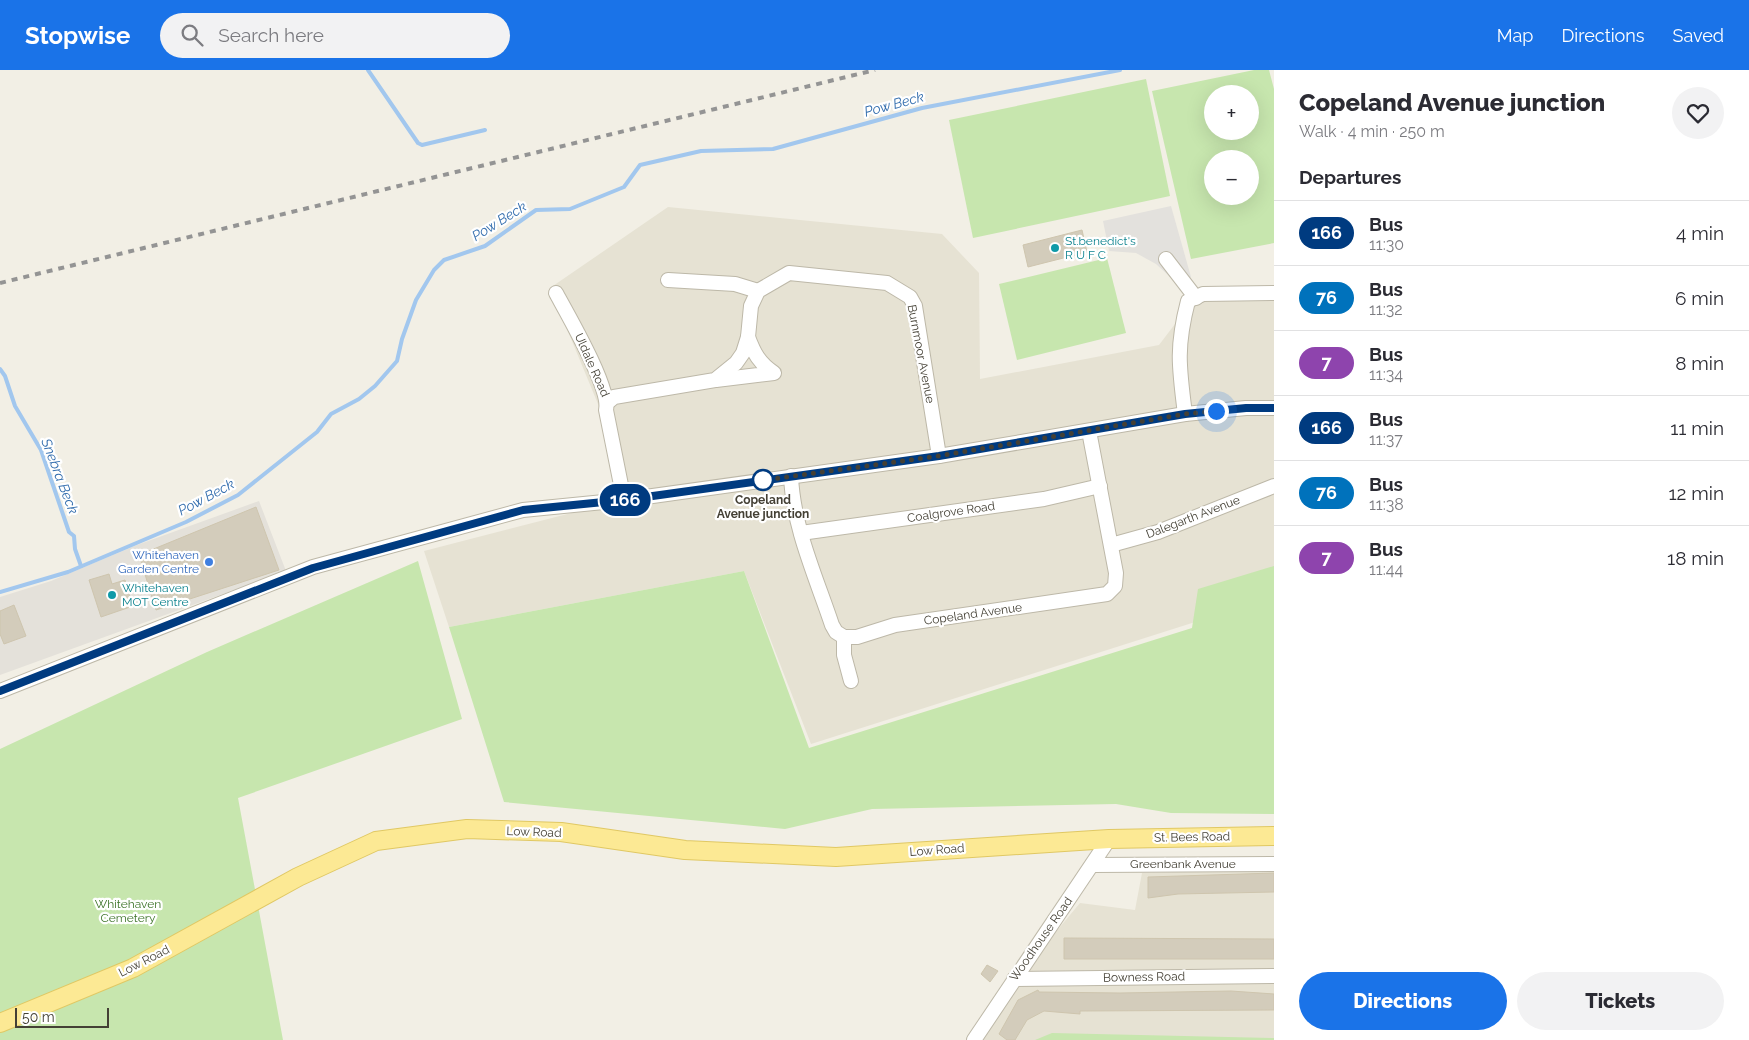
<!DOCTYPE html>
<meta charset="utf-8">
<style>
:root{--surface:#fff;--page:#f2f2f3;--text:#2b2b33;--muted:#7c7c81;--line:#e1e1e2;--accent:#1a73e8}
body{margin:0;font-family:Raleway,sans-serif;background:var(--page);color:var(--text);height:100vh;display:flex;flex-direction:column;font-size:19px;white-space:nowrap}
*{box-sizing:border-box;margin:0}
p{font-size:16px;color:var(--muted)}
.icon{flex:none;width:28px;height:28px;fill:none;stroke:currentColor;stroke-width:2;stroke-linecap:round;stroke-linejoin:round}
.map{position:relative;flex:1;overflow:hidden}
.side{display:flex;flex-direction:column;background:var(--surface);width:475px}
.side>*{flex:none}
.badge{padding:0 10px;border-radius:16px;font-size:18px;line-height:32px}
.tools{position:absolute;left:1204px;top:15px;display:grid;gap:10px}
.tools a{display:grid;place-items:center;width:55px;height:55px;border-radius:50%;background:var(--surface);box-shadow:0 5px 20px #0002;font-size:25px}
.scale{position:absolute;left:15px;bottom:12px;width:94px;box-sizing:border-box;padding-left:5px;border:2px solid #444035;border-top:0;font-size:14px;line-height:18px;white-space:nowrap;color:#444035;-webkit-text-stroke:4px #fff;paint-order:stroke}
.you{position:absolute;width:25px;height:25px;margin:-12px;border:4px solid #fff;border-radius:50%;background:#1a73e8;box-shadow:0 0 0 8px #1a73e833}
.map>.badge{position:absolute;translate:-50% -50%;box-shadow:0 0 0 2px #fff}
h2{padding:0 25px;font-size:19px;line-height:45px}
.round{display:grid;place-items:center;flex:none;width:52px;height:52px;border-radius:26px;background:var(--page)}
.overview{display:flex;align-items:center;justify-content:space-between;height:85px;padding:0 25px}
h1{font-size:24px;font-weight:800;line-height:38px}
.cta{display:flex;gap:10px;margin-top:auto;padding:10px 25px}
.cta a{flex:1;height:58px;border-radius:30px;background:var(--accent);color:#fff;font-size:20px;font-weight:800;line-height:58px;text-align:center}
.cta a+a{background:var(--page);color:var(--text)}
ul{padding:0;list-style:none}
li{display:flex;align-items:center;gap:15px;height:65px;padding:0 25px;border-top:1px solid var(--line)}
li div{flex:1}
li b{display:block;font-size:19px}
li em{font-style:normal}
li .badge{min-width:55px;font-weight:700;text-align:center}
header{display:flex;align-items:center;gap:30px;box-sizing:border-box;height:70px;padding:0 25px;background:var(--accent);color:#fff}
header strong{font-size:24px}
nav{display:flex;gap:28px;margin-inline-start:auto;font-size:18px}
.search{width:350px;height:45px;background:var(--page);display:flex;align-items:center;gap:12px;box-sizing:border-box;padding:0 18px;border-radius:28px;color:var(--muted);font-size:19px}
main{display:flex;flex:1;min-height:0}
.map>svg:first-child{display:block}
.residential{fill:#e6e2d3}
.industrial{fill:#e4e1da}
.green{fill:#c7e6ae;fill-rule:evenodd}
.parking{fill:#e3e1dd}
.lines{fill:none;stroke-linecap:round;stroke-linejoin:round}
.stream{stroke:#a2c7ee;stroke-width:4}
.building{fill:#d3ccbb;stroke:#cec5ae}
.minor-casing{stroke:#bdb8a8;stroke-width:16}
.major-casing{stroke:#e0c864;stroke-width:20}
.minor{stroke:#fff;stroke-width:14}
.major{stroke:#fce994;stroke-width:18}
.rail{stroke:#949494;stroke-width:4;stroke-dasharray:6 6;stroke-linecap:butt}
.line-casing{stroke:#fff;stroke-width:11}
.line{stroke:#003b80;stroke-width:8}
.walk{stroke:#444035;stroke-width:5;stroke-dasharray:0 9}
.culture-dot{fill:#0f9aa8;stroke:#fff;stroke-width:2}
.stop-dot{fill:#fff;stroke:#003b80;stroke-width:2.5}
.shop-dot{fill:#3f7fe0;stroke:#fff;stroke-width:2}
.labels{text-anchor:middle;dominant-baseline:central;stroke-width:4.5;stroke-linejoin:round;paint-order:stroke}
.culture-label{font-size:12px;fill:#0d838f;stroke:#fff;text-anchor:start}
.street-label{font-size:12px;fill:#444035;stroke:#fff}
.stop-label{font-size:12px;font-weight:bold;fill:#444035;stroke:#fff}
.shop-label{font-size:12px;fill:#366cbe;stroke:#fff;text-anchor:end}
.park-label{font-size:12px;fill:#3e742a;stroke:#fff}
.water-label{font-size:14px;font-style:italic;fill:#316cad;stroke:#fff}
</style>
<header>
<strong>Stopwise</strong>
<div class="search"><svg class="icon" aria-label="search" viewBox="0 0 24 24"><circle cx="10" cy="10" r="6"/><path d="M15 15l6 6"/></svg>Search here</div>
<nav><a>Map</a><a>Directions</a><a>Saved</a></nav>
</header>
<main>
<div class="map">
<svg width="1274" height="970" viewBox="0 0 1274 970">
<rect width="100%" height="100%" fill="#f2efe5"/>
<!-- residential -->
<g class="residential">
<path d="M 668,137 L 942,164 L 979,203 L 980,309 L 1159,275 L 1194,229 L 1274,215 L 1274,518 L 1214,546 L 811,674 L 744,501 L 449,557 L 424,481 L 622,430 L 598,334 L 550,218 Z"/>
<path d="M 1274,799 L 1274,970 L 981,970 L 1014,912 L 1080,833 L 1135,840 L 1142,803 Z"/>
</g>
<!-- industrial -->
<path class="industrial" d="M 259,431 L 286,501 L 0,605 L 0,527 L 51,511 L 137,475 Z"/>
<!-- green -->
<g class="green">
<path d="M 1254,0 L 1269,0 L 1274,19 L 1274,173 L 1191,189 L 1152,21 ZM 1212,24 L 1250,24 L 1250,61 L 1212,61 ZM 1212,89 L 1250,89 L 1250,126 L 1212,126 Z"/>
<path d="M 1146,9 L 1170,126 L 973,168 L 949,50 Z"/>
<path d="M 1107,188 L 1126,263 L 1017,290 L 999,214 Z"/>
<path d="M 418,491 L 462,649 L 238,728 L 283,970 L 0,970 L 0,679 L 207,582 Z"/>
<path d="M 1274,496 L 1274,744 L 1171,743 L 1116,734 L 872,739 L 785,759 L 504,732 L 449,557 L 744,501 L 809,678 L 1192,558 L 1198,519 Z"/>
<path d="M 1052,963 L 1274,968 L 1274,970 L 1035,970 Z"/>
</g>
<!-- parking -->
<path class="parking" d="M 1171,136 L 1191,207 L 1180,216 L 1156,194 L 1136,183 L 1109,181 L 1103,151 Z"/>
<g class="lines">
<!-- stream -->
<g class="stream">
<path d="M 368,0 L 418,73 L 422,75 L 485,60"/>
<path d="M 0,299 L 5,306 L 15,336 L 41,380 L 69,462 L 74,466 L 75,479 L 81,496"/>
<path d="M 0,522 L 68,502 L 186,452 L 238,425 L 317,362 L 331,344 L 359,329 L 375,316 L 397,291 L 402,269 L 416,230 L 434,200 L 444,190 L 485,176 L 536,140 L 570,139 L 624,117 L 640,95 L 701,81 L 773,79 L 922,38 L 1120,0"/>
</g>
</g>
<!-- building -->
<g class="building">
<path d="M 1082,160 L 1087,182 L 1028,197 L 1023,175 Z"/>
<path d="M 256,437 L 279,500 L 156,540 L 139,485 Z"/>
<path d="M 109,504 L 112,514 L 125,510 L 133,536 L 101,547 L 89,510 Z"/>
<path d="M 14,535 L 26,566 L 4,574 L 0,564 L 0,541 Z"/>
<path d="M 1274,803 L 1274,822 L 1178,824 L 1148,828 L 1148,807 Z"/>
<path d="M 1064,868 L 1274,869 L 1274,889 L 1064,889 Z"/>
<path d="M 987,895 L 998,901 L 990,912 L 981,904 Z"/>
<path d="M 1038,920 L 1039,922 L 1120,923 L 1231,921 L 1274,924 L 1274,940 L 1080,941 L 1080,944 L 1044,941 L 1027,950 L 1015,970 L 1007,970 L 999,964 L 1018,930 Z"/>
</g>
<g class="lines">
<!-- minor casing -->
<g class="minor-casing">
<g id="minor">
<path d="M 1166,189 L 1196,228"/>
<path d="M 668,210 L 735,214 L 758,221"/>
<path d="M 556,223 C 568,245 611,319 606,340 L 624,430"/>
<path d="M 716,310 L 774,303 C 759,293 754,283 748,267"/>
<path d="M 608,332 L 614,327 L 715,310 L 736,293 L 743,283 L 748,267 L 751,236 L 758,221 L 789,203 L 887,213 L 910,227 L 915,236 L 939,386"/>
<path d="M 1185,344 C 1179,297 1176,277 1188,231 L 1203,224 L 1274,223"/>
<path d="M 791,406 C 793,457 816,507 832,555 L 836,562 L 844,567 L 857,567 L 895,555 L 1107,524 L 1115,516 L 1116,503 L 1089,361"/>
<path d="M 801,463 L 1044,429 L 1100,416"/>
<path d="M 1111,475 L 1158,462 L 1274,416"/>
<path d="M 844,567 L 844,585 L 851,611"/>
<path d="M 0,621 L 313,497 L 523,440 L 624,430 L 939,386 L 1185,344 L 1246,338 L 1274,338"/>
<path d="M 1093,795 L 1274,794"/>
<path d="M 1014,909 L 1274,906"/>
<path d="M 974,970 L 1109,769"/>
</g>
</g>
<!-- major casing -->
<g class="major-casing">
<path id="major" d="M 0,953 L 133,898 L 298,807 L 376,771 L 467,759 L 561,762 L 685,780 L 836,787 L 1109,769 L 1274,766"/>
</g>
<!-- minor -->
<use href="#minor" class="minor"/>
<!-- major -->
<use href="#major" class="major"/>
<!-- rail -->
<path class="rail" d="M 0,213 L 875,0"/>
</g>
<g class="lines">
<!-- line casing -->
<g class="line-casing">
<path id="line" d="M 0,621 L 313,498 L 523,440 L 624,430 L 939,386 L 1185,344 L 1246,338 L 1274,338"/>
</g>
<!-- line -->
<use href="#line" class="line"/>
<!-- walk -->
<path class="walk" d="M 763,410 L 757,411 L 939,386 L 1185,344 L 1216,341"/>
</g>
<!-- markers -->
<g class="culture-dot">
<circle cx="1055" cy="178" r="5"/>
<circle cx="112" cy="525" r="5"/>
</g>
<circle class="stop-dot" cx="763" cy="410" r="10"/>
<circle class="shop-dot" cx="209" cy="492" r="5"/>
<g class="labels">
<!-- culture labels -->
<g class="culture-label">
<text x="1065" y="171">St.benedict's<tspan x="1065" dy="14">R U F C</tspan></text>
<text x="122" y="518">Whitehaven<tspan x="122" dy="14">MOT Centre</tspan></text>
</g>
<!-- street labels -->
<g class="street-label">
<text transform="translate(921 284) rotate(79)">Burnmoor Avenue</text>
<text transform="translate(592 295) rotate(66)">Uldale Road</text>
<text transform="translate(951 442) rotate(-8)">Coalgrove Road</text>
<text transform="translate(1193 447) rotate(-21)">Dalegarth Avenue</text>
<text transform="translate(973 544) rotate(-8)">Copeland Avenue</text>
<text transform="translate(534 762) rotate(2)">Low Road</text>
<text transform="translate(1192 767) rotate(-1)">St. Bees Road</text>
<text transform="translate(937 780) rotate(-4)">Low Road</text>
<text x="1183" y="794">Greenbank Avenue</text>
<text transform="translate(1041 869) rotate(-55)">Woodhouse Road</text>
<text transform="translate(144 891) rotate(-27)">Low Road</text>
<text transform="translate(1144 907) rotate(-1)">Bowness Road</text>
</g>
<!-- stop labels -->
<g class="stop-label">
<text x="763" y="430">Copeland<tspan x="763" dy="14">Avenue junction</tspan></text>
</g>
<!-- shop labels -->
<g class="shop-label">
<text x="199" y="485">Whitehaven<tspan x="199" dy="14">Garden Centre</tspan></text>
</g>
<!-- park labels -->
<g class="park-label">
<text x="128" y="834">Whitehaven<tspan x="128" dy="14">Cemetery</tspan></text>
</g>
<!-- water labels -->
<g class="water-label">
<text transform="translate(894 34) rotate(-15)">Pow Beck</text>
<text transform="translate(499 151) rotate(-32)">Pow Beck</text>
<text transform="translate(60 406) rotate(69)">Snebra Beck</text>
<text transform="translate(206 427) rotate(-28)">Pow Beck</text>
</g>
</g>
</svg>
<div class="tools">
<a>+</a>
<a>−</a>
</div>
<div class="scale">50 m</div>
<div class="you" style="left:1216px;top:341px"></div>
<b class="badge" style="left:625px;top:430px;background:#003b80;color:#fff">166</b>
</div>
<section class="side">
<div class="overview"><div><h1>Copeland Avenue junction</h1><p>Walk · 4 min · 250 m</p></div><a class="round"><svg class="icon" aria-label="heart" viewBox="0 0 24 24"><path d="M12 20l-8-8c-3-5 5-10 8-4 3-6 11-1 8 4z"/></svg></a></div>
<h2>Departures</h2>
<ul>
<li><span class="badge" style="background:#003b80;color:#fff">166</span><div><b>Bus</b><p>11:30</p></div><em>4 min</em></li>
<li><span class="badge" style="background:#0072bc;color:#fff">76</span><div><b>Bus</b><p>11:32</p></div><em>6 min</em></li>
<li><span class="badge" style="background:#8e44ad;color:#fff">7</span><div><b>Bus</b><p>11:34</p></div><em>8 min</em></li>
<li><span class="badge" style="background:#003b80;color:#fff">166</span><div><b>Bus</b><p>11:37</p></div><em>11 min</em></li>
<li><span class="badge" style="background:#0072bc;color:#fff">76</span><div><b>Bus</b><p>11:38</p></div><em>12 min</em></li>
<li><span class="badge" style="background:#8e44ad;color:#fff">7</span><div><b>Bus</b><p>11:44</p></div><em>18 min</em></li>
</ul>
<div class="cta"><a>Directions</a><a>Tickets</a></div>
</section>
</main>
